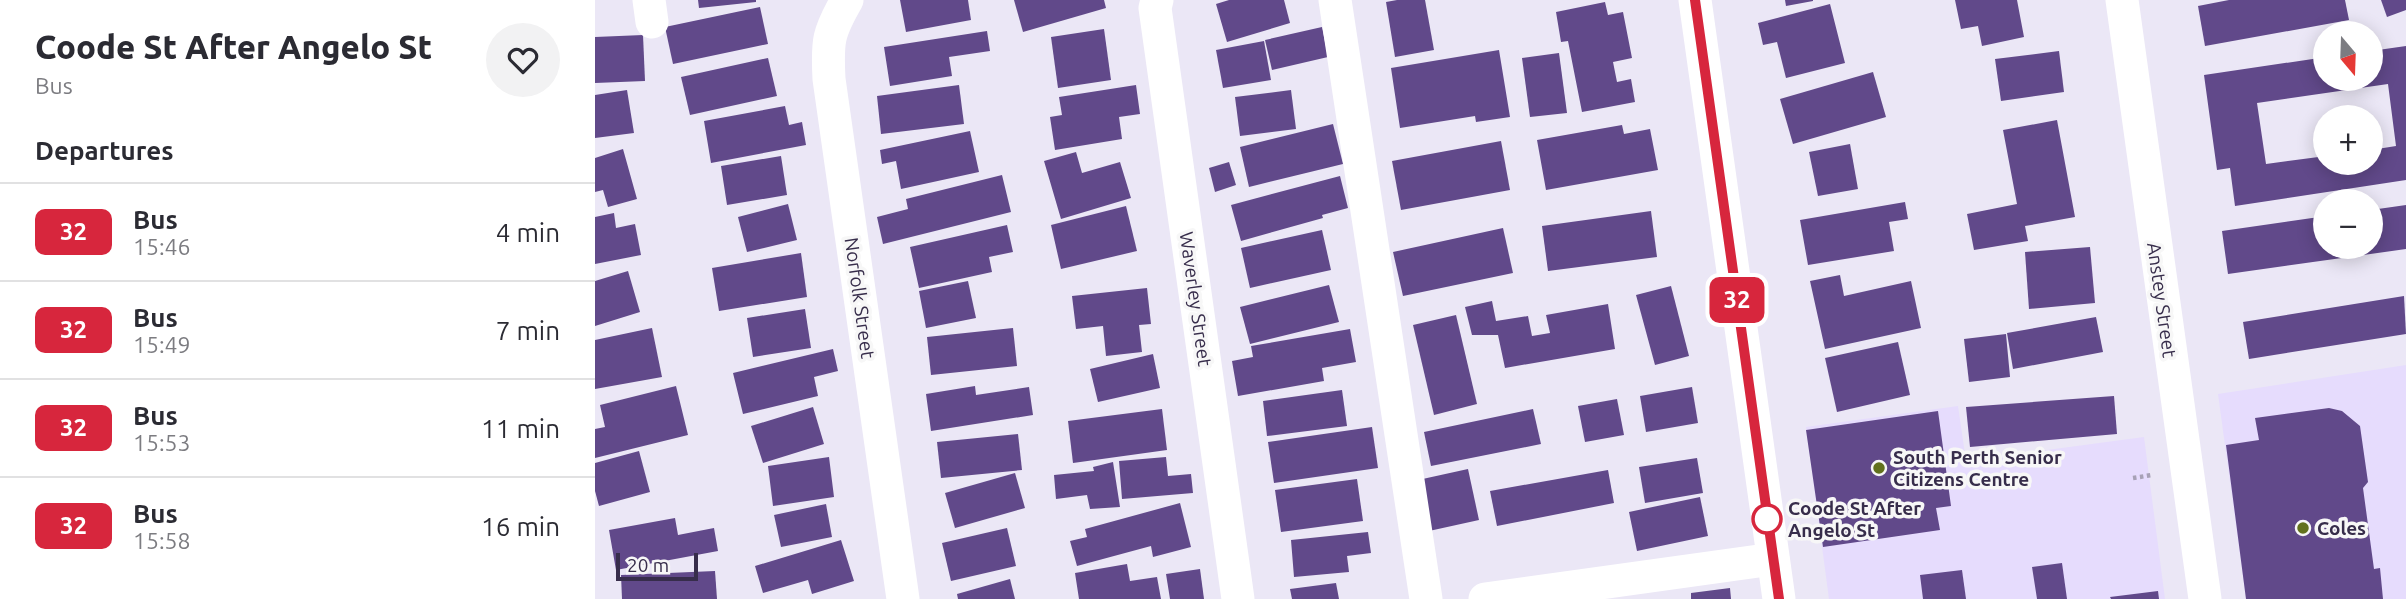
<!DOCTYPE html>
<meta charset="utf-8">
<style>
:root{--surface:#fff;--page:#f2f2f3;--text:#2b2b33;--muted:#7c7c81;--line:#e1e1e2}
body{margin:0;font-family:Ubuntu,sans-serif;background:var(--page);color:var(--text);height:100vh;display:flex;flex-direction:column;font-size:26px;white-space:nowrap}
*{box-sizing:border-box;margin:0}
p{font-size:23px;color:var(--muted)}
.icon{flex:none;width:38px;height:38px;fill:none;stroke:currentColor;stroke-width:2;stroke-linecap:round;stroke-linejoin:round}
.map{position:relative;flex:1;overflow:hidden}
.details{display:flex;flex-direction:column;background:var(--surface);width:595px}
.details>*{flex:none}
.badge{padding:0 14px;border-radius:10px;font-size:24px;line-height:46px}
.needle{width:46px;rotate:161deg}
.controls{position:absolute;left:1718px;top:21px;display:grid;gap:14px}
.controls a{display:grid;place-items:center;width:70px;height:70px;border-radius:50%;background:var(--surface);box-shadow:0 4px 18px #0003;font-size:35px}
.scale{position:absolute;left:21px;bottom:18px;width:82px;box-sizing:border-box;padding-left:7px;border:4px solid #372d4b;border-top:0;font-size:19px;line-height:24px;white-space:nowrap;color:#372d4b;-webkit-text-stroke:5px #f7f7f7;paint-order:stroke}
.map>.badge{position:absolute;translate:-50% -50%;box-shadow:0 0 0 4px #fff}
h2{padding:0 35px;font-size:26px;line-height:63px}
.round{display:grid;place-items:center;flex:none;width:74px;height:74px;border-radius:37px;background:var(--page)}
.overview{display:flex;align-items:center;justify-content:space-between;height:119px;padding:0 35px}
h1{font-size:33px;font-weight:800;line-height:52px}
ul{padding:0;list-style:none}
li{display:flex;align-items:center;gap:21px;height:98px;padding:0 35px;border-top:2px solid var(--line)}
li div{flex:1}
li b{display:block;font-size:26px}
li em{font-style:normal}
li .badge{min-width:77px;font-weight:700;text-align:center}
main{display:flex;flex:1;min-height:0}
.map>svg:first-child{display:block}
.built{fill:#e6dcfd}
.building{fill:#61498a;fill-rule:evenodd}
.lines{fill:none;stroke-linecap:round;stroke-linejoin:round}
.path{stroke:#a7a1b6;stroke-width:4.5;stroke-dasharray:3.5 3.5;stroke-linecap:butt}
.minor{stroke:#fff;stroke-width:33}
.line-casing{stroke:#fff;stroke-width:16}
.line{stroke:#d7263d;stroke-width:10}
.poi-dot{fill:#62711d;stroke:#f7f7f7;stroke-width:2.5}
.stop-dot{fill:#fff;stroke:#d7263d;stroke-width:3.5}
.labels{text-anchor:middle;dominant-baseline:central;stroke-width:7;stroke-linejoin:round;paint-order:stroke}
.street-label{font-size:19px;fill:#372d4b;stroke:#f7f7f7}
.poi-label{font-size:19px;font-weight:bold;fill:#372d4b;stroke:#f7f7f7;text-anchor:start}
.stop-label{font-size:19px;font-weight:bold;fill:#372d4b;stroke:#f7f7f7;text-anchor:start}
</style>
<main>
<section class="details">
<div class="overview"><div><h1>Coode St After Angelo St</h1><p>Bus</p></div><a class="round"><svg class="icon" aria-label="heart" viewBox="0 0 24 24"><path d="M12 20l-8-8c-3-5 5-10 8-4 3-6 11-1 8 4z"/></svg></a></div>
<h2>Departures</h2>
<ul>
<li><span class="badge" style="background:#d7263d;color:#fff">32</span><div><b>Bus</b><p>15:46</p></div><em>4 min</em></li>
<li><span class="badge" style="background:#d7263d;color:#fff">32</span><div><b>Bus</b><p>15:49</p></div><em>7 min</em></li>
<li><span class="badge" style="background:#d7263d;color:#fff">32</span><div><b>Bus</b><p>15:53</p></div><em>11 min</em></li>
<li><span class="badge" style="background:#d7263d;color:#fff">32</span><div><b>Bus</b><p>15:58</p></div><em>16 min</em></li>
</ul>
</section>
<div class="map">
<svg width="1811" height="599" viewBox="0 0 1811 599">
<rect width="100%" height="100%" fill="#ebe7f6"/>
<!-- built -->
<g class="built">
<path d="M 1811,365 L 1811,599 L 1651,599 L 1623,394 Z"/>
<path d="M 1363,406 L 1371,461 L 1549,437 L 1570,599 L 1234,599 L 1211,427 Z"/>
</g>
<!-- building -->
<g class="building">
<path d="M 103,0 L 161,0 L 161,2 L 104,8 Z"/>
<path d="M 305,0 L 373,0 L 376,20 L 311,32 Z"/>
<path d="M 419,0 L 509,0 L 511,8 L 428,32 Z"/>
<path d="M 634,0 L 689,0 L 695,23 L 632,42 L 621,4 Z"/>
<path d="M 802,0 L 830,0 L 839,50 L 800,57 L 791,2 Z"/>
<path d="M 1190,0 L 1218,0 L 1218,1 L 1191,6 Z"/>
<path d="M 1360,0 L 1422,0 L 1429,37 L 1387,46 L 1383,26 L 1366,29 Z"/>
<path d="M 1634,0 L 1750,0 L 1754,20 L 1610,46 L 1603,6 Z"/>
<path d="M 1786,0 L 1811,0 L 1811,10 L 1792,17 Z"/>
<path d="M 1010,2 L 1013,15 L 1028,12 L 1037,58 L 1018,62 L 1022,82 L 1036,79 L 1040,102 L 987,112 L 973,41 L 966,42 L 961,12 Z"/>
<path d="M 1235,4 L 1250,63 L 1191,78 L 1182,42 L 1168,45 L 1163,23 Z"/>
<path d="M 165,7 L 173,44 L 78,64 L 70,27 Z"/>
<path d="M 727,27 L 733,57 L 677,70 L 670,40 Z"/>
<path d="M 509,29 L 516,80 L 463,88 L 456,37 Z"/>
<path d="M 392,31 L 395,51 L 354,57 L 357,76 L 295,86 L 289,47 Z"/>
<path d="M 48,35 L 50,81 L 0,83 L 0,37 Z"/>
<path d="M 669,41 L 676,80 L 628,88 L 621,50 Z"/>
<path d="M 1811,46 L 1811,180 L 1640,206 L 1635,168 L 1622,170 L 1609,75 L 1731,57 L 1731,79 L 1776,79 L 1776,51 ZM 1793,84 L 1801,146 L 1776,150 L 1776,163 L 1731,163 L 1731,156 L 1671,164 L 1662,103 Z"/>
<path d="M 904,50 L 915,117 L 881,122 L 880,116 L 805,128 L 796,68 Z"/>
<path d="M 1464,51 L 1469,92 L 1406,101 L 1400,59 Z"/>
<path d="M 964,53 L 972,113 L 935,117 L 927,58 Z"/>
<path d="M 173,58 L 182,96 L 95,115 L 86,77 Z"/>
<path d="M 1278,72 L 1291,117 L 1198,144 L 1185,99 Z"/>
<path d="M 364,85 L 369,124 L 286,134 L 282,96 Z"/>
<path d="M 541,85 L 545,114 L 524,117 L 527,139 L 460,150 L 455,117 L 467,115 L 464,97 Z"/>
<path d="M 32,90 L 39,133 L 0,138 L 0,95 Z"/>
<path d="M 696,90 L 701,129 L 645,136 L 640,97 Z"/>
<path d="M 190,106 L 194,125 L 207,122 L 211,145 L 116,163 L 109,121 Z"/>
<path d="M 1462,120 L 1480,217 L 1430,226 L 1433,241 L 1379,250 L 1372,214 L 1422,204 L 1408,130 Z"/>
<path d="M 738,124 L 748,164 L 654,187 L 645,147 Z"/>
<path d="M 1027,125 L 1029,134 L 1055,129 L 1063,170 L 951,190 L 942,140 Z"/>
<path d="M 375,131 L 384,172 L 306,189 L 301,161 L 287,164 L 285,150 Z"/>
<path d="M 906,141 L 915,190 L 806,210 L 797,161 Z"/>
<path d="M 1255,144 L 1263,189 L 1223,196 L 1214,152 Z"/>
<path d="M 28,149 L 42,199 L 13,207 L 8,190 L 0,192 L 0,158 Z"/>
<path d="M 481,152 L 487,173 L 525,162 L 536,198 L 466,219 L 449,161 Z"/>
<path d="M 186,156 L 192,195 L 132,205 L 126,166 Z"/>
<path d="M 634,162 L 641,185 L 620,192 L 614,168 Z"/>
<path d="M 407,175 L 416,212 L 288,244 L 282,217 L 313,209 L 311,199 Z"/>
<path d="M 745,176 L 753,208 L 727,215 L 728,218 L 646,241 L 636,205 Z"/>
<path d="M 1310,202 L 1313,219 L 1294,222 L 1299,251 L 1213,265 L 1205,220 Z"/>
<path d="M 193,204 L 202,240 L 152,252 L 143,217 Z"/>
<path d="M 1811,205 L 1811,249 L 1633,274 L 1627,231 L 1731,216 L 1731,247 L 1776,247 L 1776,210 Z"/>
<path d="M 531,206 L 542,251 L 466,269 L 456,225 Z"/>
<path d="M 1056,211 L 1062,257 L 953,271 L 947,226 Z"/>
<path d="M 19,213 L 21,228 L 40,224 L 46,255 L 0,264 L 0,217 Z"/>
<path d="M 412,225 L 418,252 L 394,257 L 397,272 L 324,288 L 315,247 Z"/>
<path d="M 908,228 L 918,273 L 808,296 L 798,252 Z"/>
<path d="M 727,230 L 736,270 L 655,288 L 646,248 Z"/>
<path d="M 1495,247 L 1500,303 L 1434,309 L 1430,252 Z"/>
<path d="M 206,253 L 212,297 L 124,311 L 117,268 Z"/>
<path d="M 33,271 L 45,312 L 0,326 L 0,281 Z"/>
<path d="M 1245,275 L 1249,296 L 1316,281 L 1326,328 L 1230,349 L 1215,281 Z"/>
<path d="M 373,281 L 381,318 L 331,328 L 324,291 Z"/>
<path d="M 734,285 L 744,322 L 655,344 L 645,307 Z"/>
<path d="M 1076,286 L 1094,356 L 1060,365 L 1041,295 Z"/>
<path d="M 552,288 L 556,324 L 544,325 L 547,352 L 511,356 L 508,326 L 481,329 L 477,296 Z"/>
<path d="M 1809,296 L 1811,334 L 1654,359 L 1648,322 Z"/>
<path d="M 897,301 L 901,321 L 933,316 L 937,336 L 955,333 L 951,315 L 1013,304 L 1020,349 L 910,368 L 903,335 L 877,335 L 870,307 Z"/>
<path d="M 210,309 L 216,348 L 158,357 L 152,318 Z"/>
<path d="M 861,315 L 882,404 L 839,415 L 818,325 Z"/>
<path d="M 1501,317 L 1508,352 L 1418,369 L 1412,333 Z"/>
<path d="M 57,328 L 67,377 L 0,389 L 0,340 Z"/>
<path d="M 418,328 L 422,366 L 336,375 L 332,337 Z"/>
<path d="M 755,329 L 761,362 L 727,368 L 729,381 L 643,396 L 637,361 L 658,357 L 656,346 Z"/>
<path d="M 1411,334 L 1415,377 L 1374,382 L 1369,339 Z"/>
<path d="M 1303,342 L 1315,395 L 1242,412 L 1230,358 Z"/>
<path d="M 238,349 L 243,371 L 219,377 L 223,396 L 148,414 L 138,373 Z"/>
<path d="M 558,354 L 565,388 L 503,402 L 495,369 Z"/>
<path d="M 81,386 L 93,435 L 0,458 L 0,429 L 10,427 L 5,405 Z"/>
<path d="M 380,386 L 381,395 L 434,387 L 438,415 L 336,431 L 331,394 Z"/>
<path d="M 1097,387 L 1103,423 L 1051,432 L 1045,396 Z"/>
<path d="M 747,390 L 752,426 L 672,436 L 668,401 Z"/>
<path d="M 1519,396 L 1522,434 L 1375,447 L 1371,407 Z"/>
<path d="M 1022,399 L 1029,435 L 990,442 L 983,406 Z"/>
<path d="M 218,407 L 229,444 L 168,463 L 156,426 Z"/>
<path d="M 1734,408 L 1747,411 L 1765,426 L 1773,482 L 1768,488 L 1779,569 L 1785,568 L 1788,599 L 1651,599 L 1631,445 L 1664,440 L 1660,418 Z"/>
<path d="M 567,409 L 572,450 L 478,463 L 473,421 Z"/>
<path d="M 938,409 L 946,444 L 836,466 L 829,432 Z"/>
<path d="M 1343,411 L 1356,506 L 1341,508 L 1345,530 L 1228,547 L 1211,430 Z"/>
<path d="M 777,427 L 783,468 L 679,483 L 673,442 Z"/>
<path d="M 423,434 L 427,470 L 346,478 L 342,442 Z"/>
<path d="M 44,451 L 55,492 L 4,506 L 0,491 L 0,463 Z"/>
<path d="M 234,457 L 239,497 L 178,506 L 173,466 Z"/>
<path d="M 571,457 L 573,476 L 596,474 L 598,493 L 527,499 L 524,461 Z"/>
<path d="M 1102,458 L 1108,493 L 1050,503 L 1044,467 Z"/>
<path d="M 518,462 L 525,507 L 495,509 L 492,495 L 461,499 L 459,475 L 499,471 L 498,467 Z"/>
<path d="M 873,469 L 884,520 L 834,531 L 823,480 Z"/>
<path d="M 1013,470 L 1019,503 L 902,526 L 895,491 Z"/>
<path d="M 420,473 L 430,508 L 360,528 L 350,493 Z"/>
<path d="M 762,479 L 768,521 L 686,532 L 680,490 Z"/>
<path d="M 1105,497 L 1113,536 L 1042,551 L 1034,512 Z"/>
<path d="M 585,503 L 596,547 L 558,557 L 556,546 L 482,566 L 475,541 L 492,537 L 490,529 Z"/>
<path d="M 231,504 L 237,537 L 186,547 L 179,515 Z"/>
<path d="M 80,518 L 83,535 L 119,528 L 123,551 L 21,570 L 14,530 Z"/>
<path d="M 412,528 L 421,566 L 356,581 L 347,543 Z"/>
<path d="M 773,532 L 776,553 L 752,556 L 754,572 L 699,577 L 696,540 Z"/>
<path d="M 246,540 L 259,581 L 217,594 L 213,580 L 168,593 L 160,566 Z"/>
<path d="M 1467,563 L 1472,599 L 1442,599 L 1437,567 Z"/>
<path d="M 532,564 L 535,581 L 562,577 L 566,599 L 484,599 L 480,573 Z"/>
<path d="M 605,569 L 609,599 L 575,599 L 571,574 Z"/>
<path d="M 1367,570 L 1371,599 L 1328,599 L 1325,575 Z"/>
<path d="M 120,571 L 122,599 L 27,599 L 26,575 Z"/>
<path d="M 415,579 L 420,599 L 363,599 L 362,594 Z"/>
<path d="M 741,583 L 744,599 L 697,599 L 695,589 Z"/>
<path d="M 1135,588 L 1136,599 L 1096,599 L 1096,593 Z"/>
<path d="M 1563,591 L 1564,599 L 1516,599 L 1515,597 Z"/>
</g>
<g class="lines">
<!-- path -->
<path class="path" d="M 1538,478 L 1557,475"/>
<!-- minor -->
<g class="minor">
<path d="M 54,0 L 57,22"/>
<path d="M 252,0 C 233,33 232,41 234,79 L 308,599"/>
<path d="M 562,0 L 560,8 L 643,599"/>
<path d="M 740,0 L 831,599"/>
<path d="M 1100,0 L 1184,599"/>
<path d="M 1527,0 L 1610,599"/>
<path d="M 890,599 L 1178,559"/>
</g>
</g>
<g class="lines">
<!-- line casing -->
<g class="line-casing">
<path id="line" d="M 1100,0 L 1184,599"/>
</g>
<!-- line -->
<use href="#line" class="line"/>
</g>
<!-- markers -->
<g class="poi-dot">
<circle cx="1284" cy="468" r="7"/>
<circle cx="1708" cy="528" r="7"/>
</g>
<circle class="stop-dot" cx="1172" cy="519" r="14"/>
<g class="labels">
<!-- street labels -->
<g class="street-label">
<text transform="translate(265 298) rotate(82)">Norfolk Street</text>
<text transform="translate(601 299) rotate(82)">Waverley Street</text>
<text transform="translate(1567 300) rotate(82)">Anstey Street</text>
</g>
<!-- poi labels -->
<g class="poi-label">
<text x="1298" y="457">South Perth Senior<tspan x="1298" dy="22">Citizens Centre</tspan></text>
<text x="1722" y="528">Coles</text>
</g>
<!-- stop labels -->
<g class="stop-label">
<text x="1193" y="508">Coode St After<tspan x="1193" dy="22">Angelo St</tspan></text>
</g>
</g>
</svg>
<div class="controls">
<a><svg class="needle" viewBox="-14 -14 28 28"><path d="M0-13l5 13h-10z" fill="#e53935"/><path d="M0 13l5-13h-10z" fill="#7c7c81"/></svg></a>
<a>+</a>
<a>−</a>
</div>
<div class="scale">20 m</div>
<b class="badge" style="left:1142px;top:300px;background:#d7263d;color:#fff">32</b>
</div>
</main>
